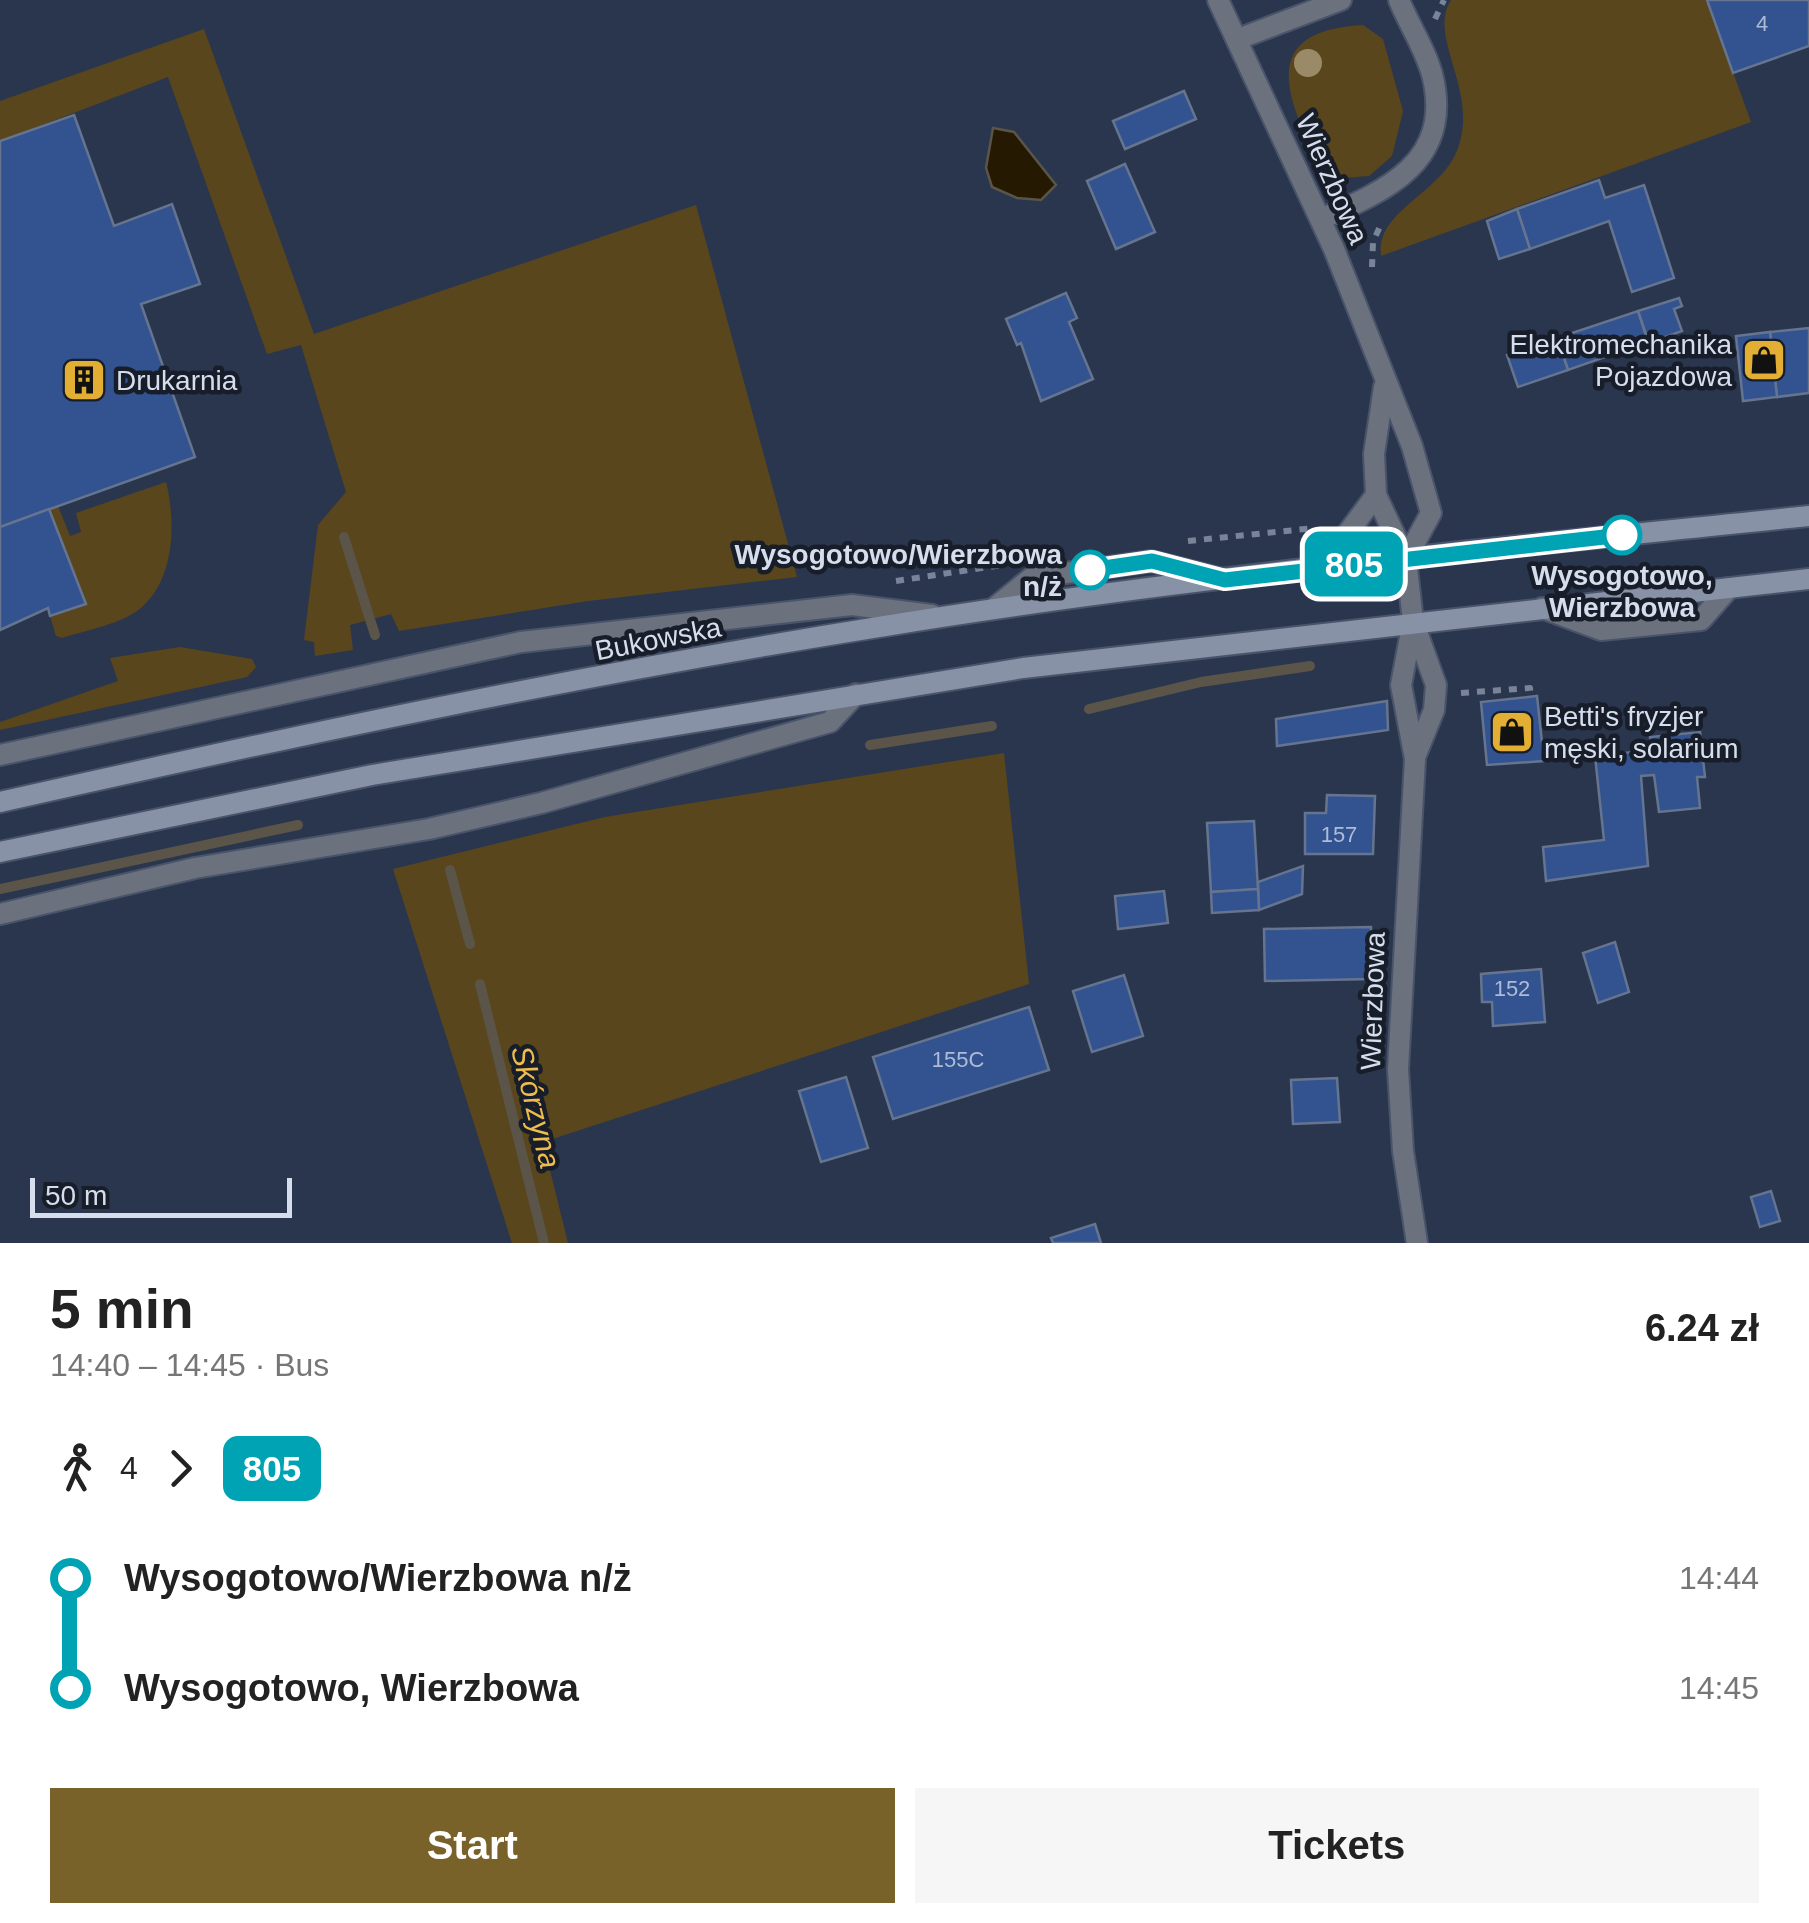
<!DOCTYPE html>
<meta charset="utf-8">
<style>
:root{--surface:#fff;--page:#f6f6f6;--text:#222;--muted:#767676;--accent:#79612a}
body{margin:0;font-family:Helvetica,sans-serif;background:var(--page);color:var(--text);height:100vh;display:flex;flex-direction:column;font-size:38px;white-space:nowrap}
*{box-sizing:border-box;margin:0}
p{font-size:32px;color:var(--muted)}
.icon{flex:none;width:55px;height:55px;fill:none;stroke:currentColor;stroke-width:2;stroke-linecap:round;stroke-linejoin:round}
.map{position:relative;height:1243px;overflow:hidden}
.side{display:flex;flex-direction:column;background:var(--surface);flex:1}
.side>*{flex:none}
.badge{padding:0 20px;border-radius:15px;font-size:35px;line-height:65px}
.scale{position:absolute;left:30px;bottom:25px;width:262px;box-sizing:border-box;padding-left:10px;border:5px solid #d6deee;border-top:0;font-size:28px;line-height:35px;white-space:nowrap;color:#d6deee;-webkit-text-stroke:8px #181e29;paint-order:stroke}
.map>.badge{position:absolute;translate:-50% -50%;box-shadow:0 0 0 5px #fff}
.legs{display:flex;align-items:center;gap:15px;height:110px;padding:0 50px;font-size:32px}
.legs p{margin-inline-start:auto}
.head{display:flex;align-items:center;justify-content:space-between;height:170px;padding:0 50px}
h1{font-size:55px;font-weight:600;line-height:75px}
.primary-button{display:flex;gap:20px;margin-top:auto;padding:20px 50px}
.primary-button a{flex:1;height:115px;border-radius:0px;background:var(--accent);color:#fff;font-size:40px;font-weight:600;line-height:115px;text-align:center}
.primary-button a+a{background:var(--page);color:var(--text)}
ul{padding:0 50px;list-style:none}
li{display:flex;align-items:center;gap:35px;height:110px;font-size:38px}
li i{display:grid;place-items:center;width:15px;height:100%;margin:0 12px;background:currentColor}
li i::after{content:'';width:25px;height:25px;margin:-12px;border:8px solid;border-radius:50%;background:var(--surface)}
li p{margin-inline-start:auto}
li:first-child i{background:linear-gradient(#0000 50%,currentColor 0)}
li:last-child i{background:linear-gradient(currentColor 50%,#0000 0)}
.map>svg:first-child{display:block}
.green{fill:#5a461c}
.water{fill:#251902;stroke:#5a5449;stroke-width:2.5}
.lines{fill:none;stroke-linecap:round;stroke-linejoin:round}
.stream{stroke:#5a5449;stroke-width:10}
.building{fill:#335290;stroke:#65748f;stroke-width:2.5}
.service-casing{stroke:#49546b;stroke-width:24}
.minor-casing{stroke:#49546b;stroke-width:24}
.secondary-casing{stroke:#49546b;stroke-width:24}
.path{stroke:#798498;stroke-width:6;stroke-dasharray:8 8;stroke-linecap:butt}
.service{stroke:#6b727e;stroke-width:20}
.minor{stroke:#6b727e;stroke-width:20}
.secondary{stroke:#8892a6;stroke-width:20}
.tree{fill:#9b8a68}
.line-1-casing{stroke:#fff;stroke-width:22}
.line-1{stroke:#00a3b4;stroke-width:15}
.stop-1-dot{fill:#fff;stroke:#00a3b4;stroke-width:5}
.labels{text-anchor:middle;dominant-baseline:central;stroke-width:9;stroke-linejoin:round;paint-order:stroke}
.number-label{font-size:22px;fill:#adbbd6}
.street-label{font-size:28px;fill:#d6deee;stroke:#181e29}
.poi-label{font-size:28px;fill:#d6deee;stroke:#181e29;text-anchor:start}
.stop-label{font-size:28px;font-weight:bold;fill:#d6deee;stroke:#181e29;text-anchor:end}
.water-label{font-size:30px;font-style:italic;fill:#eebc4e;stroke:#181e29}
</style>
<div class="map">
<svg width="1809" height="1243" viewBox="0 0 1809 1243">
<rect width="100%" height="100%" fill="#2a364e"/>
<!-- green -->
<g class="green">
<path d="M 1451,0 L 1707,0 L 1751,122 L 1381,256 C 1375,210 1442,194 1458,148 C 1479,90 1427,37 1451,0 Z"/>
<path d="M 1363,25 L 1383,39 L 1403,111 L 1392,156 L 1369,176 L 1342,178 L 1321,169 C 1288,100 1254,31 1363,25 Z"/>
<path d="M 204,29 L 314,334 L 696,205 L 797,577 L 588,601 L 399,631 L 391,614 L 350,625 L 353,650 L 315,656 L 314,642 L 304,640 L 318,525 L 346,492 L 301,345 L 267,354 L 168,77 L 0,141 L 0,101 Z"/>
<path d="M 166,482 C 176,521 175,578 142,607 C 123,624 86,630 62,638 L 56,636 L 50,616 L 85,603 L 49,509 L 58,506 L 70,536 L 81,532 L 76,513 Z"/>
<path d="M 180,647 L 252,659 L 256,667 L 247,677 L 0,730 L 0,722 L 118,681 L 110,658 Z"/>
<path d="M 1004,753 L 1029,984 L 543,1142 L 568,1243 L 512,1243 L 393,869 L 605,817 Z"/>
</g>
<!-- water -->
<path class="water" d="M 993,128 L 1014,132 L 1056,185 L 1041,200 L 1017,198 L 992,187 L 986,168 Z"/>
<g class="lines">
<!-- stream -->
<g class="stream">
<path d="M 344,537 L 375,635"/>
<path d="M 1089,709 L 1201,682 L 1310,666"/>
<path d="M 870,745 L 992,726"/>
<path d="M 450,870 L 470,944"/>
<path d="M 0,889 L 298,825"/>
<path d="M 480,984 L 544,1243"/>
</g>
</g>
<!-- building -->
<g class="building">
<path d="M 1707,0 L 1809,0 L 1809,46 L 1733,73 Z"/>
<path d="M 1184,91 L 1196,119 L 1125,149 L 1113,121 Z"/>
<path d="M 74,115 L 114,226 L 172,204 L 200,284 L 141,304 L 195,457 L 0,527 L 0,141 Z"/>
<path d="M 1125,164 L 1155,232 L 1116,249 L 1087,181 Z"/>
<path d="M 1599,180 L 1605,198 L 1644,185 L 1674,278 L 1632,292 L 1609,221 L 1530,249 L 1517,209 Z"/>
<path d="M 1517,209 L 1530,249 L 1499,259 L 1487,221 Z"/>
<path d="M 1066,293 L 1077,318 L 1069,322 L 1093,379 L 1041,401 L 1021,343 L 1017,345 L 1006,319 Z"/>
<path d="M 1679,298 L 1682,306 L 1674,309 L 1682,331 L 1649,343 L 1638,311 Z"/>
<path d="M 1638,311 L 1648,342 L 1568,370 L 1557,338 Z"/>
<path d="M 1809,328 L 1809,393 L 1777,397 L 1770,332 Z"/>
<path d="M 1770,332 L 1777,397 L 1743,401 L 1736,336 Z"/>
<path d="M 1557,338 L 1568,370 L 1518,387 L 1507,355 Z"/>
<path d="M 49,509 L 86,604 L 50,616 L 48,608 L 0,630 L 0,527 Z"/>
<path d="M 1537,696 L 1544,761 L 1487,765 L 1481,702 Z"/>
<path d="M 1387,701 L 1388,730 L 1277,746 L 1276,719 Z"/>
<path d="M 1700,732 L 1705,777 L 1697,777 L 1700,808 L 1659,812 L 1654,775 L 1641,776 L 1648,866 L 1546,881 L 1543,847 L 1604,840 L 1595,756 L 1652,750 L 1650,737 Z"/>
<path d="M 1327,795 L 1375,796 L 1373,854 L 1305,854 L 1305,813 L 1326,813 Z"/>
<path d="M 1254,821 L 1258,889 L 1211,892 L 1207,823 Z"/>
<path d="M 1303,866 L 1302,894 L 1259,910 L 1258,882 Z"/>
<path d="M 1258,889 L 1259,910 L 1212,913 L 1211,892 Z"/>
<path d="M 1164,891 L 1168,923 L 1118,929 L 1115,896 Z"/>
<path d="M 1371,927 L 1372,979 L 1265,981 L 1264,929 Z"/>
<path d="M 1615,942 L 1629,992 L 1598,1003 L 1583,953 Z"/>
<path d="M 1541,969 L 1545,1022 L 1493,1026 L 1492,1002 L 1482,1002 L 1481,974 Z"/>
<path d="M 1124,975 L 1143,1036 L 1092,1052 L 1073,991 Z"/>
<path d="M 1029,1007 L 1049,1070 L 893,1119 L 873,1057 Z"/>
<path d="M 846,1077 L 868,1148 L 821,1162 L 799,1091 Z"/>
<path d="M 1337,1078 L 1340,1122 L 1293,1124 L 1291,1080 Z"/>
<path d="M 1771,1191 L 1780,1221 L 1760,1227 L 1751,1197 Z"/>
<path d="M 1095,1224 L 1101,1243 L 1053,1243 L 1051,1238 Z"/>
</g>
<g class="lines">
<!-- service casing -->
<g class="service-casing">
<g id="service">
<path d="M 1238,39 L 1341,0"/>
<path d="M 1321,219 C 1385,191 1452,163 1433,78 C 1427,52 1409,25 1399,0"/>
<path d="M 1542,608 L 1601,630 L 1701,620 L 1729,588"/>
<path d="M 993,609 L 1031,578 L 1151,561 L 1218,578"/>
<path d="M 0,755 L 521,642 L 852,605 L 932,615"/>
<path d="M 0,914 L 195,868 L 429,829 L 541,803 L 830,722 L 856,694"/>
</g>
</g>
<!-- minor casing -->
<g class="minor-casing">
<g id="minor">
<path d="M 1218,0 L 1334,249 L 1412,446 L 1431,513 L 1406,559"/>
<path d="M 1384,387 L 1374,454 L 1376,495 L 1406,559 L 1413,621 L 1436,685 L 1434,710 L 1415,757"/>
<path d="M 1306,569 L 1338,546 L 1376,495"/>
<path d="M 1413,621 L 1401,685 L 1415,759 L 1398,1069 L 1403,1151 L 1417,1243"/>
</g>
</g>
<!-- secondary casing -->
<g class="secondary-casing">
<g id="secondary">
<path d="M 0,802 C 293,736 589,673 885,626 C 1191,576 1501,548 1809,516"/>
<path d="M 0,852 L 372,775 L 1023,668 L 1809,579"/>
</g>
</g>
<!-- path -->
<g class="path">
<path d="M 1435,19 L 1444,0"/>
<path d="M 1372,267 L 1373,242 L 1382,222"/>
<path d="M 1188,541 L 1315,528"/>
<path d="M 896,581 L 1002,565"/>
<path d="M 1461,693 L 1530,688 L 1531,698"/>
</g>
<!-- service -->
<use href="#service" class="service"/>
<!-- minor -->
<use href="#minor" class="minor"/>
<!-- secondary -->
<use href="#secondary" class="secondary"/>
</g>
<!-- trees -->
<circle class="tree" cx="1308" cy="63" r="14"/>
<g class="lines">
<!-- line-1 casing -->
<g class="line-1-casing">
<path id="line-1" d="M 1090,570 L 1152,561 L 1225,580 L 1622,535"/>
</g>
<!-- line-1 -->
<use href="#line-1" class="line-1"/>
</g>
<!-- icons -->
<defs>
<g id="shop-square" transform="scale(2.25)"><rect x="-9" y="-9" width="18" height="18" rx="4" fill="#e3ae34" stroke="#181e29"/><path d="M-5-2.5h2.3a2.7 3.5 0 0 1 5.4 0H5L5.5 6h-11ZM-1.5-2.5h3a1.5 2.3 0 0 0-3 0Z" fill="#111"/></g>
<g id="building-square" transform="scale(2.25)"><rect x="-9" y="-9" width="18" height="18" rx="4" fill="#e3ae34" stroke="#181e29"/><path d="M-4-6H4V6H1V3H-1V6H-4ZM-2.5-4.3h1.7v1.8h-1.7ZM.8-4.3h1.7v1.8H.8ZM-2.5-1h1.7V.8h-1.7ZM.8-1h1.7V.8H.8Z" fill="#111"/></g>
</defs>
<g fill-rule="evenodd">
<use href="#shop-square" x="1764" y="360"/>
<use href="#building-square" x="84" y="380"/>
<use href="#shop-square" x="1512" y="732"/>
</g>
<!-- markers -->
<g class="stop-1-dot">
<circle cx="1622" cy="535" r="18"/>
<circle cx="1090" cy="570" r="18"/>
</g>
<g class="labels">
<!-- number labels -->
<g class="number-label">
<text x="1762" y="23">4</text>
<text x="1339" y="834">157</text>
<text x="1512" y="988">152</text>
<text x="958" y="1059">155C</text>
</g>
<!-- street labels -->
<g class="street-label">
<text transform="translate(1332 179) rotate(66)">Wierzbowa</text>
<text transform="translate(658 639) rotate(-11)">Bukowska</text>
<text transform="translate(1373 1001) rotate(-88)">Wierzbowa</text>
</g>
<!-- poi labels -->
<g class="poi-label">
<text x="1732" y="344" text-anchor="end">Elektromechanika<tspan x="1732" dy="32">Pojazdowa</tspan></text>
<text x="116" y="380">Drukarnia</text>
<text x="1544" y="716">Betti's fryzjer<tspan x="1544" dy="32">męski, solarium</tspan></text>
</g>
<!-- stop labels -->
<g class="stop-label">
<text x="1062" y="554">Wysogotowo/Wierzbowa<tspan x="1062" dy="32">n/ż</tspan></text>
<text x="1622" y="575" text-anchor="middle">Wysogotowo,<tspan x="1622" dy="32">Wierzbowa</tspan></text>
</g>
<!-- water labels -->
<g class="water-label">
<text transform="translate(536 1107) rotate(76)">Skórzyna</text>
</g>
</g>
</svg>
<div class="scale">50 m</div>
<b class="badge" style="left:1354px;top:564px;background:#00a3b4;color:#fff">805</b>
</div>
<section class="side">
<div class="head"><div><h1>5 min</h1><p>14:40 – 14:45 · Bus</p></div><b>6.24 zł</b></div>
<div class="legs"><svg class="icon" aria-label="walk" viewBox="0 0 24 24"><circle cx="13" cy="4" r="2"/><path d="M13 8l-2 6 4 7M11 14l-3 7M7 12l3-4h3l4 4"/></svg>4<svg class="icon" aria-label="forward" viewBox="0 0 24 24"><path d="M9 5l7 7-7 7"/></svg><b class="badge" style="background:#00a3b4;color:#fff">805</b></div>
<ul>
<li><i style="color:#00a3b4"></i><b>Wysogotowo/Wierzbowa n/ż</b><p>14:44</p></li>
<li><i style="color:#00a3b4"></i><b>Wysogotowo, Wierzbowa</b><p>14:45</p></li>
</ul>
<div class="primary-button"><a>Start</a><a>Tickets</a></div>
</section>
